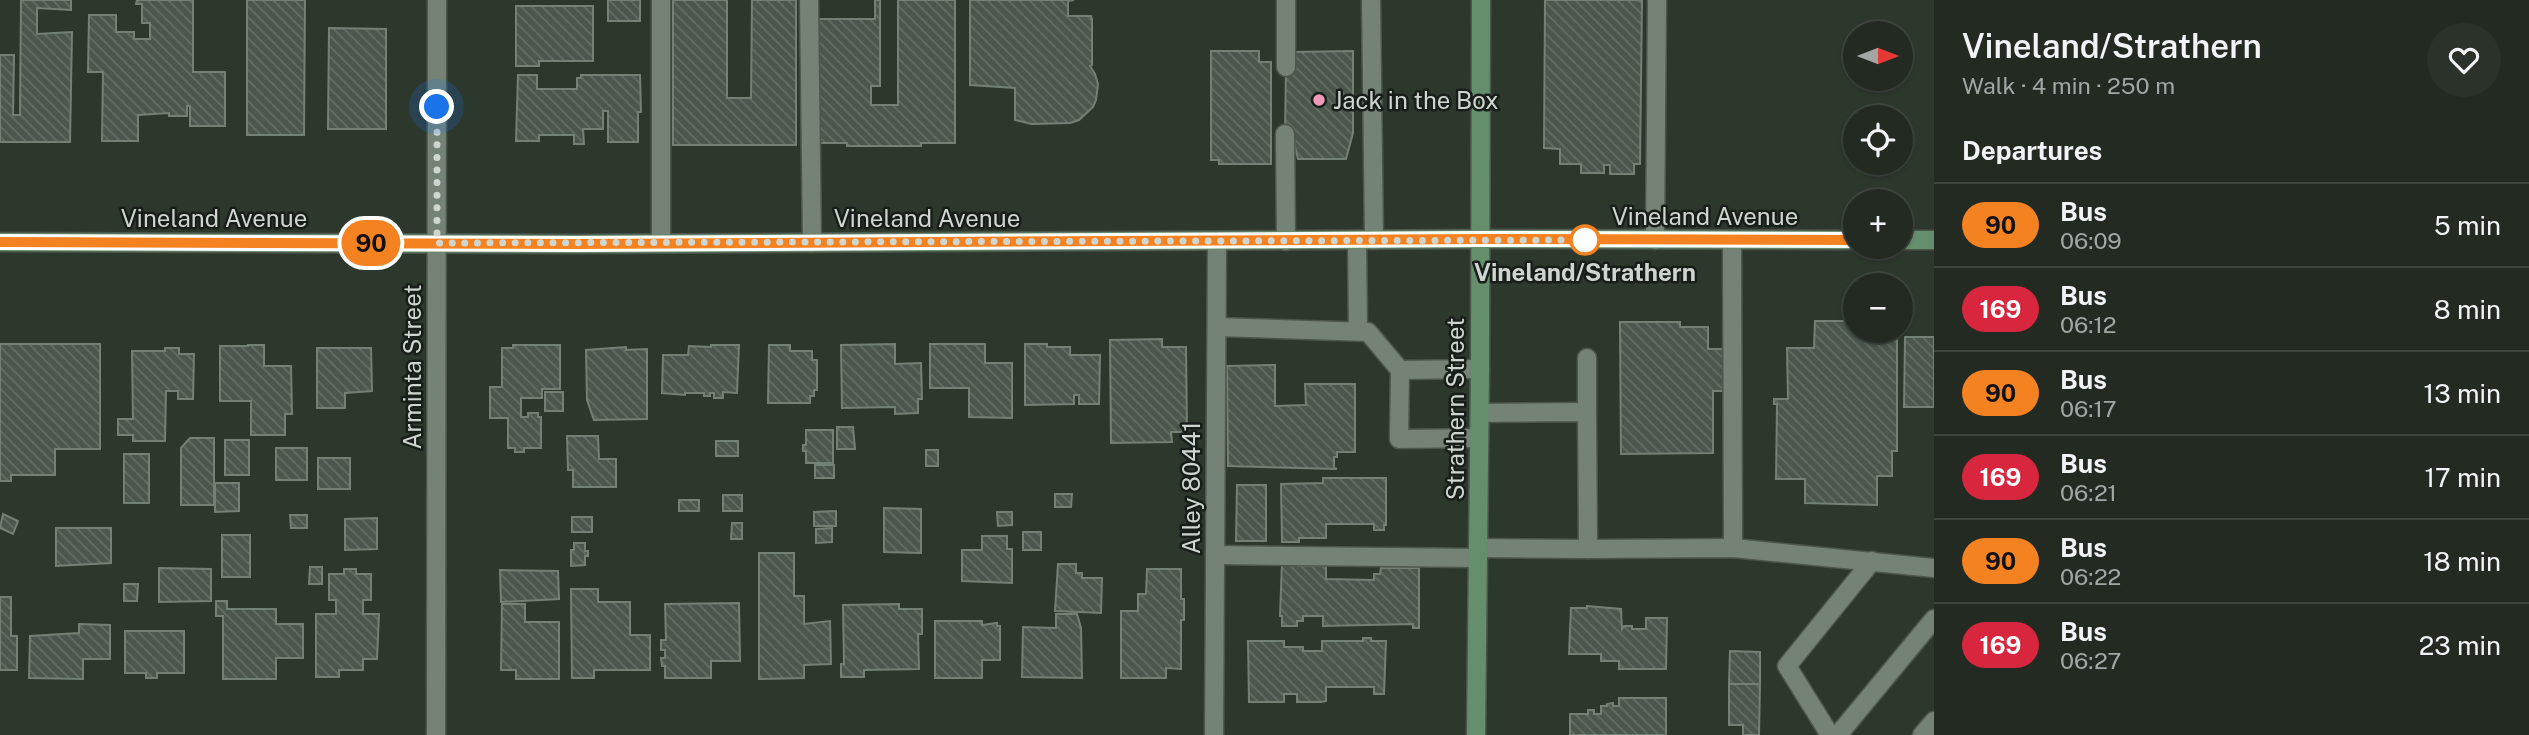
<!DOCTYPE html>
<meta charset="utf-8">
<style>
:root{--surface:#222a22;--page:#2a322a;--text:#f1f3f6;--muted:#a2a7a5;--line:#3f4640}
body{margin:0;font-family:"Public Sans",sans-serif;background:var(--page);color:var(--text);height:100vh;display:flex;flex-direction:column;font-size:26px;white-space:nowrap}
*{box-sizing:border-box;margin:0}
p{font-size:23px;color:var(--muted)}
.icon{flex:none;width:38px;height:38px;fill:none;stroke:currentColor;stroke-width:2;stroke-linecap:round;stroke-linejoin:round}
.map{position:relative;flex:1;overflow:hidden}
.panel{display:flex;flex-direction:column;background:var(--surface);width:595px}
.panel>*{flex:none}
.badge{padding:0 14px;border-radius:23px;font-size:24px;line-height:46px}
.needle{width:46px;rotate:90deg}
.buttons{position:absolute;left:1843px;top:21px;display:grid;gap:14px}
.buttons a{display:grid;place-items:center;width:70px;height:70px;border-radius:50%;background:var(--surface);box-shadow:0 2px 5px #0004,0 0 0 2px var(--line);font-size:35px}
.you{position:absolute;width:35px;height:35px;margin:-18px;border:5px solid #fff;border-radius:50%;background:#1a73e8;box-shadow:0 0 0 10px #1a73e833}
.map>.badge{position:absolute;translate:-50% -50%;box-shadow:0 0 0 4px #fff}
h2{padding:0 28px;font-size:26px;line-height:63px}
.round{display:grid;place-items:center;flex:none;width:74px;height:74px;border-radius:37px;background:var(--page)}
.headline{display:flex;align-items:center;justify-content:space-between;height:119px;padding:0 28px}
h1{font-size:33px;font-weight:600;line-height:52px}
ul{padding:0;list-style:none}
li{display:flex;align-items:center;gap:21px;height:84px;padding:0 28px;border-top:2px solid var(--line)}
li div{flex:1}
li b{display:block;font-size:26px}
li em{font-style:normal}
li .badge{min-width:77px;font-weight:700;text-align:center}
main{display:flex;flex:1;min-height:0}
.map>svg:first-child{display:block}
.building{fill:url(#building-back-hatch);stroke:#738074;stroke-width:2}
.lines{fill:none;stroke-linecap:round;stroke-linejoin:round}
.service-casing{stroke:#4d564d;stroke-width:21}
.minor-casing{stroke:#4d564d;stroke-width:21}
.secondary-casing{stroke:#4d564d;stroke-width:21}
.service{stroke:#758276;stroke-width:18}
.minor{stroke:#758276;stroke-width:18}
.secondary{stroke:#658e6c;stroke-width:18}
.line-casing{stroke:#fff;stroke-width:16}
.line{stroke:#f58220;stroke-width:10}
.walk{stroke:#cfd6cf;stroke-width:7;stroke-dasharray:0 12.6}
.poi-dot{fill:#ef9ab8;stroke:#181e19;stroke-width:2.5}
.stop-dot{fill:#fff;stroke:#f58220;stroke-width:3.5}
.labels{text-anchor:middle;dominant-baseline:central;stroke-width:5;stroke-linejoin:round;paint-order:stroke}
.poi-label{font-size:24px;fill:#cfd6cf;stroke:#181e19;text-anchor:start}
.street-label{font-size:24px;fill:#cfd6cf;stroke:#181e19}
.stop-label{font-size:24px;font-weight:bold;fill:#cfd6cf;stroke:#181e19}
</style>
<main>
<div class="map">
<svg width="1934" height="735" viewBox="0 0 1934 735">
<defs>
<pattern id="building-back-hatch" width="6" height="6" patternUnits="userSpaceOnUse" patternTransform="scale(1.75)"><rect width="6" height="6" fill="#4b574c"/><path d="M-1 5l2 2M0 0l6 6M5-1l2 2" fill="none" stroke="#646e65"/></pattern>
</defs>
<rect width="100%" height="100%" fill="#2d382d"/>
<!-- building -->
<g class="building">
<path d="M 21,0 L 71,0 L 71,10 L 37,8 L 37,34 L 72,32 L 70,142 L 0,142 L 0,55 L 14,55 L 13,115 L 20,115 Z"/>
<path d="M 137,0 L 193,0 L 193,72 L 225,72 L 225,126 L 190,126 L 190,106 L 187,106 L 187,116 L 169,116 L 169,113 L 138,115 L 138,141 L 102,141 L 103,72 L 88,72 L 89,15 L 116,15 L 116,32 L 134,32 L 134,39 L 150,39 L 150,23 L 142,23 L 142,4 L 136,4 Z"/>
<path d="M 247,0 L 305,0 L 304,135 L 247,135 Z"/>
<rect x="608" y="0" width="32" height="21"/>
<path d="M 673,0 L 727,0 L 727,98 L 751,98 L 752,0 L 796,0 L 796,145 L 673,145 Z"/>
<path d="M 875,0 L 880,0 L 880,86 L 871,86 L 871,105 L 898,105 L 898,0 L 955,0 L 955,143 L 921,143 L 921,146 L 847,146 L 847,143 L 814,143 L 814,19 L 875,19 Z"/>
<path d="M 970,0 L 1074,0 L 1068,1 L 1068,16 L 1091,16 L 1092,19 L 1092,65 L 1090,66 L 1095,74 L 1098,84 L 1096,100 L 1093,107 L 1079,120 L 1070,123 L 1032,124 L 1015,120 L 1015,88 L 970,85 Z"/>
<path d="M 1545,0 L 1642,0 L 1640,164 L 1634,164 L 1634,174 L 1610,174 L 1610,165 L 1604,165 L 1604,173 L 1581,173 L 1581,164 L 1560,164 L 1560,149 L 1544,148 Z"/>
<path d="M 516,6 L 593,6 L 593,61 L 539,61 L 539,66 L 516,66 Z"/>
<path d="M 329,28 L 386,29 L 386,129 L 328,129 Z"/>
<path d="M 1211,51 L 1259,51 L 1259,62 L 1271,62 L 1271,164 L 1219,164 L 1219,160 L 1211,160 Z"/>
<path d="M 1353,51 L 1353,133 L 1346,159 L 1298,159 L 1292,134 L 1285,134 L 1286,67 L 1292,52 Z"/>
<path d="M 518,75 L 537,75 L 537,89 L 577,89 L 577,78 L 581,78 L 581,75 L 640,75 L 641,112 L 638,112 L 638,142 L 608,142 L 608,111 L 603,111 L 603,129 L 583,129 L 584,144 L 574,144 L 574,135 L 539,135 L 539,141 L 516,141 Z"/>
<path d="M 1815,321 L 1855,321 L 1855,331 L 1897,331 L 1897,451 L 1892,451 L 1892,476 L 1877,476 L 1877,505 L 1805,503 L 1805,479 L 1776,479 L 1777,404 L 1774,404 L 1774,399 L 1788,399 L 1787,348 L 1814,348 Z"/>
<path d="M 1620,322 L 1680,322 L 1680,327 L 1708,327 L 1708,349 L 1731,349 L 1732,391 L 1713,391 L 1713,453 L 1621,454 Z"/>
<path d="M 1905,337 L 1934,337 L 1934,407 L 1904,407 Z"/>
<path d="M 1162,339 L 1162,347 L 1186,347 L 1187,432 L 1171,432 L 1172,442 L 1111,443 L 1110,340 Z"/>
<path d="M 0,344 L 100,344 L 100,449 L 55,449 L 55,475 L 11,475 L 11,481 L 0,481 Z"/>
<path d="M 895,344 L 895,364 L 921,363 L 922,399 L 918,399 L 918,413 L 895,414 L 895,407 L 842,408 L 841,345 Z"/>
<path d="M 930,344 L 985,344 L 985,363 L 1012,363 L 1012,418 L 969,417 L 969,388 L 930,388 Z"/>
<path d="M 1025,344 L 1047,344 L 1047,347 L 1070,347 L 1070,355 L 1100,355 L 1099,404 L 1079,404 L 1079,395 L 1074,395 L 1074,404 L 1025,405 Z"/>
<path d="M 248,345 L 264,345 L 264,366 L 291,366 L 292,414 L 285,414 L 285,435 L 251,435 L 251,401 L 220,401 L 220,346 L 248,346 Z"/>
<path d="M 513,345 L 560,345 L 560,389 L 542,389 L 542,398 L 521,398 L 521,417 L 528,417 L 528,413 L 538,413 L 538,417 L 541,417 L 541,448 L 524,448 L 524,452 L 515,452 L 515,448 L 508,448 L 508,418 L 490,418 L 490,387 L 502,387 L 502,348 L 513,348 Z"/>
<path d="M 711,345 L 739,345 L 737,393 L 723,392 L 723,398 L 714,398 L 714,393 L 710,393 L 710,396 L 704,396 L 704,393 L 685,393 L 685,395 L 662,393 L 663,355 L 688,355 L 689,346 L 711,347 Z"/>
<path d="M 769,345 L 790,345 L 790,351 L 812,351 L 812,360 L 817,360 L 817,390 L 814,390 L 814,396 L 810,396 L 810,403 L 768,403 Z"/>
<path d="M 626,347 L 626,350 L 647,349 L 647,419 L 594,420 L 587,400 L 586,350 Z"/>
<path d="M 165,348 L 179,348 L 179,354 L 194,354 L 193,399 L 178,399 L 178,391 L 166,391 L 165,441 L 133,441 L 133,435 L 118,435 L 118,419 L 133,419 L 132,351 L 165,351 Z"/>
<path d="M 317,348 L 371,348 L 372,391 L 345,393 L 345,408 L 317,408 Z"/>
<path d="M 1275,365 L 1275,406 L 1306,405 L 1305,384 L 1355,384 L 1355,452 L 1337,452 L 1337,457 L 1334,457 L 1334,468 L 1337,469 L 1228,466 L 1227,366 Z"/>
<rect x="545" y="392" width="18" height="19"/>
<path d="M 837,427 L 853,427 L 855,449 L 837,449 Z"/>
<path d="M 806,430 L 833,430 L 833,463 L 806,463 L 806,451 L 803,451 L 803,445 L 806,445 Z"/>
<path d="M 567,436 L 598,436 L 599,459 L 616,459 L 616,487 L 573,487 L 573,470 L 568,470 Z"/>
<path d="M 190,438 L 214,438 L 214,505 L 181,505 L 181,448 Z"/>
<rect x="225" y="440" width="24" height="35"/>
<rect x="716" y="441" width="22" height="15"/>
<rect x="276" y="448" width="31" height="32"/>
<rect x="926" y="450" width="12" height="16"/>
<rect x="124" y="454" width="25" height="49"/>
<rect x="318" y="458" width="32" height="31"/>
<rect x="815" y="465" width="19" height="13"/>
<path d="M 1323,478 L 1386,478 L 1386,525 L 1384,525 L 1384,530 L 1374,530 L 1374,524 L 1326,524 L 1326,538 L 1299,538 L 1299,542 L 1282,542 L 1281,484 L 1323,483 Z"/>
<path d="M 215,483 L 239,483 L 239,511 L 215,512 Z"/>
<path d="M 1237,485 L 1266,485 L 1266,541 L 1236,541 Z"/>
<path d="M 1055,494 L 1072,494 L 1071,507 L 1055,507 Z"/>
<rect x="723" y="495" width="19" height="16"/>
<rect x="679" y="500" width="20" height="11"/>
<path d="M 884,508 L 921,509 L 921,553 L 884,552 Z"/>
<path d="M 836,511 L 836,526 L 814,526 L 814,512 Z"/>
<path d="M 997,512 L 1012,512 L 1012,525 L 998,526 Z"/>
<path d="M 3,514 L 18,521 L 13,534 L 0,528 Z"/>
<path d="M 290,515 L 307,515 L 307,528 L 291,528 Z"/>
<rect x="572" y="517" width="20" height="15"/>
<path d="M 377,518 L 377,549 L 345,550 L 345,519 Z"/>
<path d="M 732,523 L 742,523 L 742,539 L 731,539 Z"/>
<path d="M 56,528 L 111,528 L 111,563 L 56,566 Z"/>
<path d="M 832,528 L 832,542 L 816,543 L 816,529 Z"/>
<rect x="1023" y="532" width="18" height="18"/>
<rect x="222" y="535" width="28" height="42"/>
<path d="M 982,536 L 1007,536 L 1007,549 L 1012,549 L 1012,583 L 962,581 L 962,550 L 982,550 Z"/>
<path d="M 574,543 L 585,543 L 585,551 L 588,551 L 588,556 L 585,556 L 585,565 L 571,566 L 571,550 L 574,550 Z"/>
<path d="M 759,553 L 794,553 L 794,596 L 804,596 L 804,624 L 830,621 L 831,664 L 804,665 L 804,678 L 759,679 Z"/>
<path d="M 1282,562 L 1298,563 L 1298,566 L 1326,566 L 1326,579 L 1374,580 L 1374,574 L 1380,574 L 1381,568 L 1419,568 L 1419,628 L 1413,628 L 1413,624 L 1323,626 L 1323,616 L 1303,616 L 1303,621 L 1297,621 L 1297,626 L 1282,626 L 1282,616 L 1280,616 Z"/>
<path d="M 1058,564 L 1076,564 L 1076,573 L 1082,573 L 1082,578 L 1102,578 L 1101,613 L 1055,611 Z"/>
<path d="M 310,567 L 322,567 L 322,584 L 309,584 Z"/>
<path d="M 159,568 L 211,569 L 211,601 L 159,602 Z"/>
<path d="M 344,569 L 356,569 L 356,574 L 371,574 L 371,600 L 363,600 L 363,614 L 379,614 L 377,659 L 363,659 L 363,670 L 339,670 L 339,677 L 316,677 L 316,614 L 336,614 L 336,600 L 329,600 L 329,574 L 344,574 Z"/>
<path d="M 1147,569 L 1181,569 L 1181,599 L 1184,599 L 1184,620 L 1181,620 L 1181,669 L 1166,668 L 1166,678 L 1121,678 L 1121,611 L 1138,611 L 1138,594 L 1146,594 Z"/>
<path d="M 500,570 L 558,571 L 559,599 L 501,602 Z"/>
<path d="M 124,584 L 138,584 L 137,601 L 124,601 Z"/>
<path d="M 571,589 L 598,589 L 598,602 L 630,602 L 630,635 L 650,635 L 650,670 L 594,670 L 594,678 L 572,678 Z"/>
<path d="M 0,597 L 11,597 L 11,636 L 17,636 L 17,670 L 0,670 Z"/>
<path d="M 216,601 L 227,601 L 227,609 L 276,609 L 276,624 L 303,624 L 303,658 L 276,658 L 276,679 L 223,679 L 223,616 L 216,616 Z"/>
<path d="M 739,603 L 740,661 L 711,661 L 711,678 L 665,678 L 665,666 L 662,666 L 661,658 L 665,658 L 665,650 L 661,650 L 661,640 L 666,640 L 665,604 Z"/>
<path d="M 502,604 L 525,604 L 525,622 L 559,622 L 559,679 L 516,679 L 516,670 L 501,670 Z"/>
<path d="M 899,604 L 899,609 L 922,609 L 922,634 L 918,634 L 919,669 L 864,670 L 864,677 L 841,677 L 841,664 L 844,664 L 843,605 Z"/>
<path d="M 1587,606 L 1621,609 L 1622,629 L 1624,626 L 1632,626 L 1632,629 L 1646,629 L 1646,618 L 1667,618 L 1666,669 L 1619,669 L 1619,661 L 1601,661 L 1601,654 L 1569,654 L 1571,608 L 1587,608 Z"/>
<path d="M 1056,614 L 1077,614 L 1081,628 L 1082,678 L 1022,677 L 1023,627 L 1056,628 Z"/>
<path d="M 935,621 L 982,621 L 982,625 L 997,623 L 997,626 L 1000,626 L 1000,660 L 982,660 L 982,678 L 935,678 Z"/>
<path d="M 79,624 L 110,625 L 110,659 L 83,659 L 83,679 L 29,678 L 30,636 L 79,633 Z"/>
<path d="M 125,631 L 184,631 L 184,673 L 157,673 L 157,678 L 146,678 L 146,673 L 125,673 Z"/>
<path d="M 1363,638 L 1371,638 L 1371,641 L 1386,641 L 1384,694 L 1374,694 L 1374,687 L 1326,687 L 1326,701 L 1321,702 L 1297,702 L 1297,694 L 1284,694 L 1284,702 L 1249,702 L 1248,641 L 1284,641 L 1284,647 L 1303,647 L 1303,651 L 1322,651 L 1322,641 L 1363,641 Z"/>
<path d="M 1730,651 L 1760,652 L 1760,684 L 1729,684 Z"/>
<path d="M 1729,684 L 1760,684 L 1759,735 L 1743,735 L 1743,725 L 1729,725 Z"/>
<path d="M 1619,698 L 1666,698 L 1666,735 L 1570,735 L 1570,714 L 1588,714 L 1588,710 L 1594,710 L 1594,714 L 1601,714 L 1601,706 L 1607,706 L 1607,704 L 1613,703 L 1613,706 L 1619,706 Z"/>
</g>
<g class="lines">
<!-- service casing -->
<g class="service-casing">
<g id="service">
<path d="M 661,0 L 661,243"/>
<path d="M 809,0 L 812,243"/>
<path d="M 1371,0 L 1374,240"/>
<path d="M 1286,67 L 1286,0"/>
<path d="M 1285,134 L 1286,241"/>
<path d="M 1357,240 L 1358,331"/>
<path d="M 1655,240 L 1657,0"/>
<path d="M 1732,241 L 1733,548"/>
<path d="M 1217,327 L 1368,332 L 1400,370 L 1399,439 L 1479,438"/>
<path d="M 1587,358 L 1587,412"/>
<path d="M 1400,370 L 1480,369"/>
<path d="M 1478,548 L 1588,549 L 1587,412 L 1480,413"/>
<path d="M 1588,549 L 1733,548 L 1934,568"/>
<path d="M 1215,555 L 1478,558"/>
<path d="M 1214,735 L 1217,241"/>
<path d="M 1830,735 L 1787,666 L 1872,561"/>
<path d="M 1838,735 L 1934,619"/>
<path d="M 1922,735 L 1934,721"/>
</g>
</g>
<!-- minor casing -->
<g class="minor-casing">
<path id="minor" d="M 436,735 L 437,0"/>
</g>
<!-- secondary casing -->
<g class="secondary-casing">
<g id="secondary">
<path d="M 1900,240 L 1934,240"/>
<path d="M 0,242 L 575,244 L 1481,239 L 1855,240"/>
<path d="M 1476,735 L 1480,369 L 1481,0"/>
</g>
</g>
<!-- service -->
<use href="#service" class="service"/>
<!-- minor -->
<use href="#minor" class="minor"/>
<!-- secondary -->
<use href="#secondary" class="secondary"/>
</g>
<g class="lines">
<!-- line casing -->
<g class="line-casing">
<path id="line" d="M 0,242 L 576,244 L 1481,239 L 1855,240"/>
</g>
<!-- line -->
<use href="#line" class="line"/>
<!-- walk -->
<path class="walk" d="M 437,107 L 437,243 L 1585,240"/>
</g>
<!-- markers -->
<circle class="poi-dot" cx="1319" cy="100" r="7"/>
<circle class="stop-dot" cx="1585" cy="240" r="14"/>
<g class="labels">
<!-- poi labels -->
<g class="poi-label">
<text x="1333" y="100">Jack in the Box</text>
</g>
<!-- street labels -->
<g class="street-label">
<text x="1705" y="216">Vineland Avenue</text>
<text x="214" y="218">Vineland Avenue</text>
<text x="927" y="218">Vineland Avenue</text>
<text transform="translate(412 367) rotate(-90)">Arminta Street</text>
<text transform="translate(1455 409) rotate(-90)">Strathern Street</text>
<text transform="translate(1191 488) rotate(-90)">Alley 80441</text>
</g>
<!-- stop labels -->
<g class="stop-label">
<text x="1585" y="272">Vineland/Strathern</text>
</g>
</g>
</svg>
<div class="buttons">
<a><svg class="needle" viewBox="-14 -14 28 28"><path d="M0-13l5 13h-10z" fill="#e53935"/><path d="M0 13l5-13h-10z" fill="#a2a7a5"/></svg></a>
<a><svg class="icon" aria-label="locate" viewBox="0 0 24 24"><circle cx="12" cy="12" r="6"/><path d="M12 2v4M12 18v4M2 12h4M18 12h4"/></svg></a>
<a>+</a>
<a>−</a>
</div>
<div class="you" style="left:437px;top:107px"></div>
<b class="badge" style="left:371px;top:243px;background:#f58220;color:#111">90</b>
</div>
<section class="panel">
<div class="headline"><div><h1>Vineland/Strathern</h1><p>Walk · 4 min · 250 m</p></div><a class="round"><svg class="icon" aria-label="heart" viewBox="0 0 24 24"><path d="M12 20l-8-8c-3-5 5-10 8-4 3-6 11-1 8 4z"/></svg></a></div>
<h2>Departures</h2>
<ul>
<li><span class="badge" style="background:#f58220;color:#111">90</span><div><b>Bus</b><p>06:09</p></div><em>5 min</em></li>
<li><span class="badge" style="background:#d7263d;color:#fff">169</span><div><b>Bus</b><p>06:12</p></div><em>8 min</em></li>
<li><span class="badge" style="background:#f58220;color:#111">90</span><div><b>Bus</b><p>06:17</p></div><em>13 min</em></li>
<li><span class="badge" style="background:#d7263d;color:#fff">169</span><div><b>Bus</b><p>06:21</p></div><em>17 min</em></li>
<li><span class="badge" style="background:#f58220;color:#111">90</span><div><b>Bus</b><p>06:22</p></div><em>18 min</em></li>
<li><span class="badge" style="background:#d7263d;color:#fff">169</span><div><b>Bus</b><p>06:27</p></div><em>23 min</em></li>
</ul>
</section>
</main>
